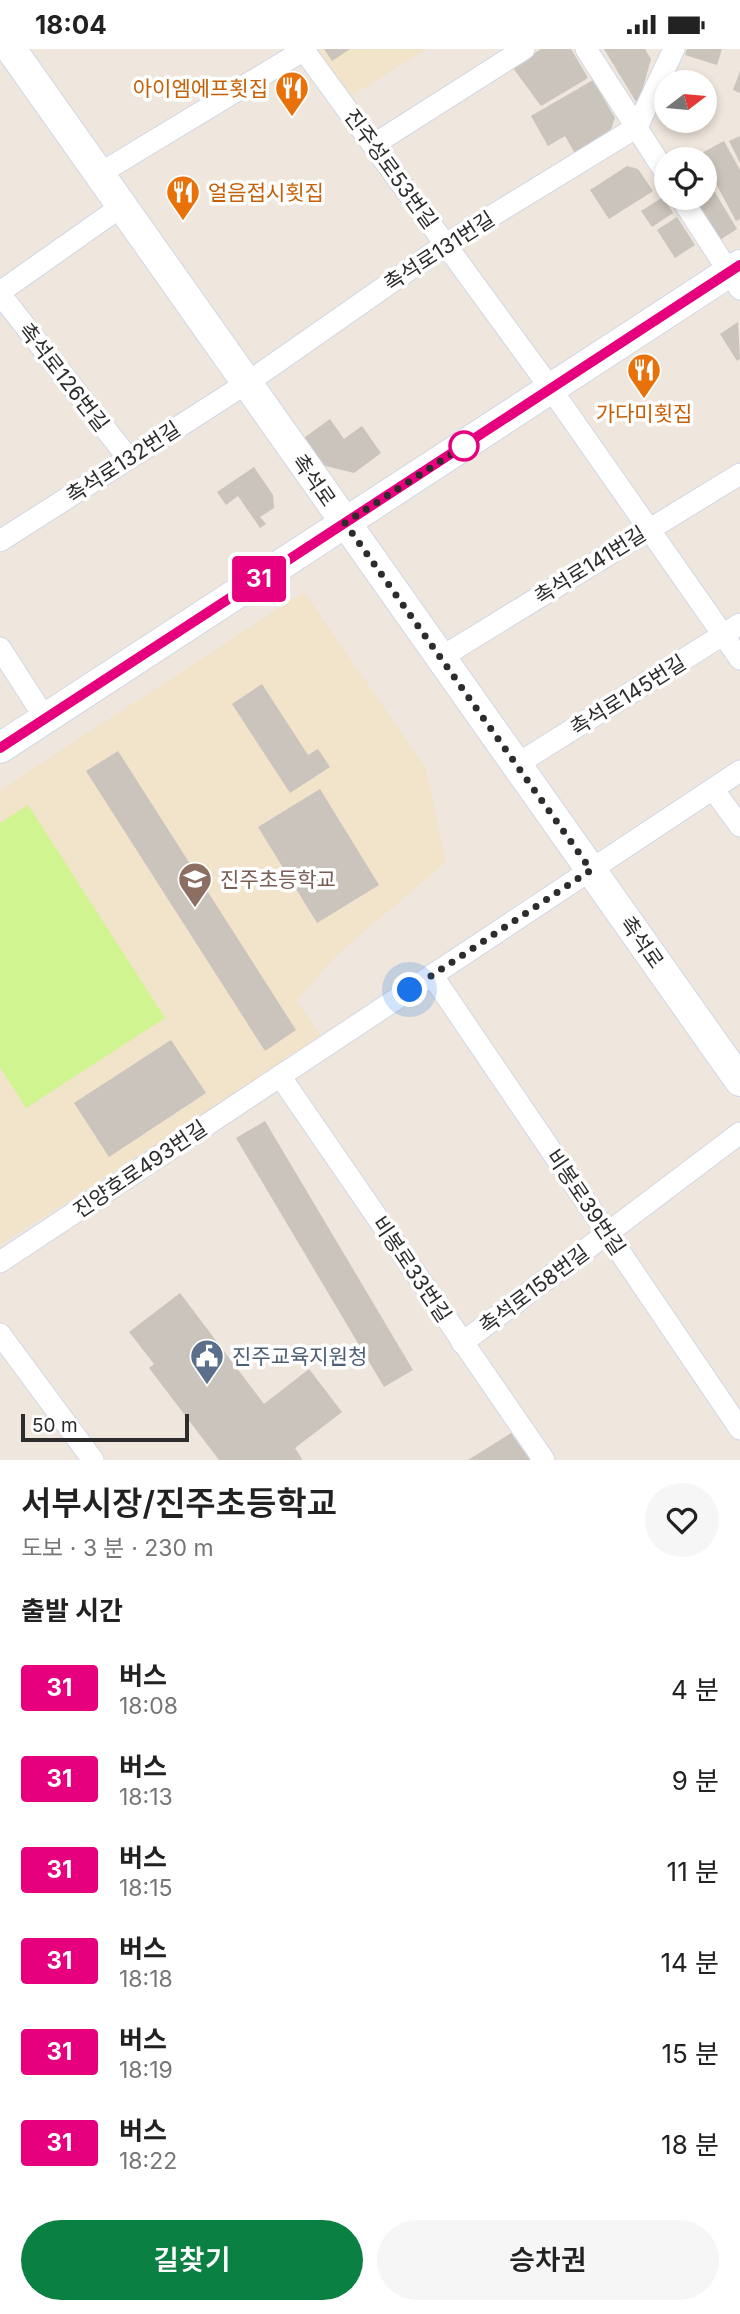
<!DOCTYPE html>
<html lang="ko">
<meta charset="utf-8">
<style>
:root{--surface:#fff;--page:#f6f6f6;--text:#222;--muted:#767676;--accent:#0b8043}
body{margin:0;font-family:Inter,"Noto Sans KR",sans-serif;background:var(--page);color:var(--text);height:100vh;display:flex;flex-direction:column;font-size:26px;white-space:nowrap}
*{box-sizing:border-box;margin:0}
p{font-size:23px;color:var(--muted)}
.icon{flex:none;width:38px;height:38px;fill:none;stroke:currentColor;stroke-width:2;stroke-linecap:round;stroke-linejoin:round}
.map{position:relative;height:1411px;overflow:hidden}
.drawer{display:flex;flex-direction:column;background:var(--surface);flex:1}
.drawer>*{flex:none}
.badge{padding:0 14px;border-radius:5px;font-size:24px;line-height:46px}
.needle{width:46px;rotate:74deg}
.controls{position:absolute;left:654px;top:21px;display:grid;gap:14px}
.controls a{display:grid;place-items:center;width:63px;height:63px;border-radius:50%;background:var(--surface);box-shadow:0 4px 10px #0003;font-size:35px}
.scale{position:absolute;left:21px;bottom:18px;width:168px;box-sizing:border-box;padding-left:7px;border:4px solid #2c2c2c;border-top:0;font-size:19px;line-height:24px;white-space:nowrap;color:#2c2c2c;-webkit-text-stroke:5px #fff;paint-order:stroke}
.you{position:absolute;width:35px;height:35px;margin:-18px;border:5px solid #fff;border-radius:50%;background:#1a73e8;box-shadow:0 0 0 10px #1a73e833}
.map>.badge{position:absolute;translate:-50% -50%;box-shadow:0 0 0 4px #fff}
h2{padding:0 21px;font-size:26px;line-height:63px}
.round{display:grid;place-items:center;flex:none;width:74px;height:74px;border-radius:37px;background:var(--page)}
.summary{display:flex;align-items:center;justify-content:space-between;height:119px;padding:0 21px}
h1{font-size:33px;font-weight:600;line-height:52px}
.button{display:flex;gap:14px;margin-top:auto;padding:14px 21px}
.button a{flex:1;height:80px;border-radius:42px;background:var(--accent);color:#fff;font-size:28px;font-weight:600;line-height:80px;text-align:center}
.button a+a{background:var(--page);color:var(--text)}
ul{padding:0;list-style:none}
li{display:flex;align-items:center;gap:21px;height:91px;padding:0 21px}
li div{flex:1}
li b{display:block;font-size:26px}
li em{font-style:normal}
li .badge{min-width:77px;font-weight:700;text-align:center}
.status{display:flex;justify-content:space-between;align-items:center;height:49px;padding:0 35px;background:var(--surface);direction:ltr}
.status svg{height:19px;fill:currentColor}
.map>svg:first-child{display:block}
.education{fill:#f2e3cb}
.pitch{fill:#d0f48f}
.building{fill:#cac4bc}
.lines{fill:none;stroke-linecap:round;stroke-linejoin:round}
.street-casing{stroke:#d2d7e6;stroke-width:23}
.secondary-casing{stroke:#d2d7e6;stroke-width:32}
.street{stroke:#fff;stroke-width:21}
.secondary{stroke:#fff;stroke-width:30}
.line-casing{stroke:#fff;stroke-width:16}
.line{stroke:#e6007e;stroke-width:10}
.walk{stroke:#2c2c2c;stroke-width:7;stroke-dasharray:0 12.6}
.stop-dot{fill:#fff;stroke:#e6007e;stroke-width:3.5}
.labels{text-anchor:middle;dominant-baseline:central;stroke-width:7;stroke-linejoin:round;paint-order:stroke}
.food-label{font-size:21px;fill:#c56008;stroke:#fff;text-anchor:end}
.street-label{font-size:21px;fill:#2c2c2c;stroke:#fff}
.education-label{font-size:21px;fill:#785e54;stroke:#fff;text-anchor:start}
.service-label{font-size:21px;fill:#4e5e75;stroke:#fff;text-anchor:start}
</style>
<div class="status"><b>18:04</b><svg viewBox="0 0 49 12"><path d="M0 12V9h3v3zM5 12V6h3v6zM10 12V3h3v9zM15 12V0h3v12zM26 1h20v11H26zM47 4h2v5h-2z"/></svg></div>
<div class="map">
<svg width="740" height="1411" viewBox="0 0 740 1411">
<rect width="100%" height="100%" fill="#efe6dd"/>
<!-- education -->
<g class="education">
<path d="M 312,0 L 427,0 L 348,49 Z"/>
<path d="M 304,543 L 426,719 L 446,813 L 335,908 L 297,952 L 322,988 L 0,1196 L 0,741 Z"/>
</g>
<!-- pitch -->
<path class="pitch" d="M 28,756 L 165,969 L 26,1059 L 0,1018 L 0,774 Z"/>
<!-- building -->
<g class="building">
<path d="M 324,0 L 350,0 L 332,12 Z"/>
<path d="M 541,0 L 571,0 L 588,29 L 541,57 L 513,19 Z"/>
<path d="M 604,0 L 645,0 L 651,10 L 638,56 Z"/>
<path d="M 687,0 L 722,0 L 717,16 L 685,6 Z"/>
<path d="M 740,22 L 740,44 L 733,41 Z"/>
<path d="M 593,31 L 615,69 L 607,91 L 577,108 L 565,87 L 548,97 L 531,67 Z"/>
<path d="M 740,87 L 740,114 L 729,92 Z"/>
<path d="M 724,92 L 740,121 L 740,170 L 736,172 L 705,114 L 705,110 L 700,105 Z"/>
<path d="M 627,117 L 638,120 L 653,142 L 609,170 L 590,141 Z"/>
<path d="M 707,130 L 737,180 L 720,191 L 695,149 L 705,149 L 705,131 Z"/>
<path d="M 663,148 L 673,164 L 652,178 L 641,162 Z"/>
<path d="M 677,168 L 695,196 L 675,209 L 657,181 Z"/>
<path d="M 738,273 L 740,310 L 737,312 L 720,285 Z"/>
<path d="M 330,370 L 344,390 L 362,377 L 381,404 L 354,424 L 318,415 L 301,391 Z"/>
<path d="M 254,418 L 273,446 L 274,459 L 260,468 L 266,475 L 260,479 L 238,447 L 226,456 L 217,443 Z"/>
<path d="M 262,635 L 308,706 L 318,700 L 330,718 L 290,744 L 232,655 Z"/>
<path d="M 118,702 L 296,981 L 265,1002 L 86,722 Z"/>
<path d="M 320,740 L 379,836 L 317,874 L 258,778 Z"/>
<path d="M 171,991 L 206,1044 L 109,1108 L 74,1054 Z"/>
<path d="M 265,1072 L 413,1321 L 384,1338 L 236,1089 Z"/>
<path d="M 180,1244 L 264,1355 L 309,1320 L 342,1363 L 295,1399 L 302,1410 L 301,1411 L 219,1411 L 149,1319 L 154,1315 L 129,1283 Z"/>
<path d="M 511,1384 L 530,1411 L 468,1411 Z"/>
</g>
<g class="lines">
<!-- street casing -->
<g class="street-casing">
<g id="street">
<path d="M 303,0 L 551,340 L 740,610"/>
<path d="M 586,0 L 667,126"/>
<path d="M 637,78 L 674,0"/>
<path d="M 373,96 L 524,0"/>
<path d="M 99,125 L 304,1"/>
<path d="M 681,149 L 740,240"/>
<path d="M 0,243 L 122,157"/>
<path d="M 0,245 L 129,410"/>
<path d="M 0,492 L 247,334 L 446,195 L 637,78"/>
<path d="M 0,599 L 45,669"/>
<path d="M 440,609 L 740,425"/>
<path d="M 516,716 L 740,575"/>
<path d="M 713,740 L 740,777"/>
<path d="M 432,926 L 740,1380"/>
<path d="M 280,1027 L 544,1411"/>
<path d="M 0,1213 L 740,722"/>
<path d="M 0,1285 L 93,1411"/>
<path d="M 462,1294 L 740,1084"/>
</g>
</g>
<!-- secondary casing -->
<g class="secondary-casing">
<g id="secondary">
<path d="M 11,0 L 740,1032"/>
<path d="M 0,699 L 740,216"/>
</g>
</g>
<!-- street -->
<use href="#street" class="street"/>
<!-- secondary -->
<use href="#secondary" class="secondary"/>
</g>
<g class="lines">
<!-- line casing -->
<g class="line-casing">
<path id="line" d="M 0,699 L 740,216"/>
</g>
<!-- line -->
<use href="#line" class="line"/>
<!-- walk -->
<path class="walk" d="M 410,941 L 591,821 L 345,474 L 464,397"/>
</g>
<!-- icons -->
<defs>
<g id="restaurant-pin" transform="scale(1.75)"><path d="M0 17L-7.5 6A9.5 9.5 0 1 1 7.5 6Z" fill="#e8710a" stroke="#fff"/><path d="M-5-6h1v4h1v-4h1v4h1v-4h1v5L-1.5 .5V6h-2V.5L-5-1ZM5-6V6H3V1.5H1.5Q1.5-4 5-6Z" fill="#fff"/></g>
<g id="school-pin" transform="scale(1.75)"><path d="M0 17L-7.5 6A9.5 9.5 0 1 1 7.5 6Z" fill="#8d6e63" stroke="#fff"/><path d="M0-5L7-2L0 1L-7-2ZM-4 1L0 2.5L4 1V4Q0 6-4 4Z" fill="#fff"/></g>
<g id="civic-pin" transform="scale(1.75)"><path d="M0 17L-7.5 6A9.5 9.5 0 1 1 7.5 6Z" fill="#5c6f8a" stroke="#fff"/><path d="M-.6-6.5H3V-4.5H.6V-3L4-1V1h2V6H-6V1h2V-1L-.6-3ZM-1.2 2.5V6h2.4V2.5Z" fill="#fff"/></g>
</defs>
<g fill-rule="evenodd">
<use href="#restaurant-pin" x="292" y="39"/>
<use href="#restaurant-pin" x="183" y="143"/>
<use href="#restaurant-pin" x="644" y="321"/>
<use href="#school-pin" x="195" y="830"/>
<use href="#civic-pin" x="207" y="1307"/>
</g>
<!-- markers -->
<circle class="stop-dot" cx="464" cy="397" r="14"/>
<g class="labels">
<!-- food labels -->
<g class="food-label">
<text x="268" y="39">아이엠에프횟집</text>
<text x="208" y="143" text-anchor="start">얼음접시횟집</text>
<text x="644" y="364" text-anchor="middle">가다미횟집</text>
</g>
<!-- street labels -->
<g class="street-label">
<text transform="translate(391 120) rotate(54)">진주성로53번길</text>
<text transform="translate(439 202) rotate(-33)">촉석로131번길</text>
<text transform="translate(64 328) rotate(52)">촉석로126번길</text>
<text transform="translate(123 413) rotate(-33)">촉석로132번길</text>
<text transform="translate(314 431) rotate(55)">촉석로</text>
<text transform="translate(590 516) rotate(-32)">촉석로141번길</text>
<text transform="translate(628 646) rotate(-32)">촉석로145번길</text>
<text transform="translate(642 893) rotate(55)">촉석로</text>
<text transform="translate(140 1120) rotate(-34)">진양호로493번길</text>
<text transform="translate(586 1153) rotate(56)">비봉로39번길</text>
<text transform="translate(412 1220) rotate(56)">비봉로33번길</text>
<text transform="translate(534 1240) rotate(-37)">촉석로158번길</text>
</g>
<!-- education labels -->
<g class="education-label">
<text x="220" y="830">진주초등학교</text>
</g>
<!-- service labels -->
<g class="service-label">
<text x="232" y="1307">진주교육지원청</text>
</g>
</g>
</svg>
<div class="controls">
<a><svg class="needle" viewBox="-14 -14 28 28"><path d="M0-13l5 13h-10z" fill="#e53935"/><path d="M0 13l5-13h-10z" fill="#767676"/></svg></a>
<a><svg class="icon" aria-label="locate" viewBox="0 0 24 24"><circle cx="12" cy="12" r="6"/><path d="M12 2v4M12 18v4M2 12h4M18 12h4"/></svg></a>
</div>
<div class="scale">50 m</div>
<div class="you" style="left:410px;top:941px"></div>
<b class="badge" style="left:259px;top:530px;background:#e6007e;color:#fff">31</b>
</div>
<section class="drawer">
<div class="summary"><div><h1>서부시장/진주초등학교</h1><p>도보 · 3 분 · 230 m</p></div><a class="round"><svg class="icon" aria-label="heart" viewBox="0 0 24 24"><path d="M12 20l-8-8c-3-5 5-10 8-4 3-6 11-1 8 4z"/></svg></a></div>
<h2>출발 시간</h2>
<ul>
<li><span class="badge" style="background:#e6007e;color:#fff">31</span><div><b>버스</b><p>18:08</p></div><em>4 분</em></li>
<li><span class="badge" style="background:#e6007e;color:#fff">31</span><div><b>버스</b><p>18:13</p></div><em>9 분</em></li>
<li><span class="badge" style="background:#e6007e;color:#fff">31</span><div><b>버스</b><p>18:15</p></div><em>11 분</em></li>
<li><span class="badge" style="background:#e6007e;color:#fff">31</span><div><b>버스</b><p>18:18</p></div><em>14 분</em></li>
<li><span class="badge" style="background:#e6007e;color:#fff">31</span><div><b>버스</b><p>18:19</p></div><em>15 분</em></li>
<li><span class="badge" style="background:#e6007e;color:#fff">31</span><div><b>버스</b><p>18:22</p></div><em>18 분</em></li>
</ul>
<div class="button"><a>길찾기</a><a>승차권</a></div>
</section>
